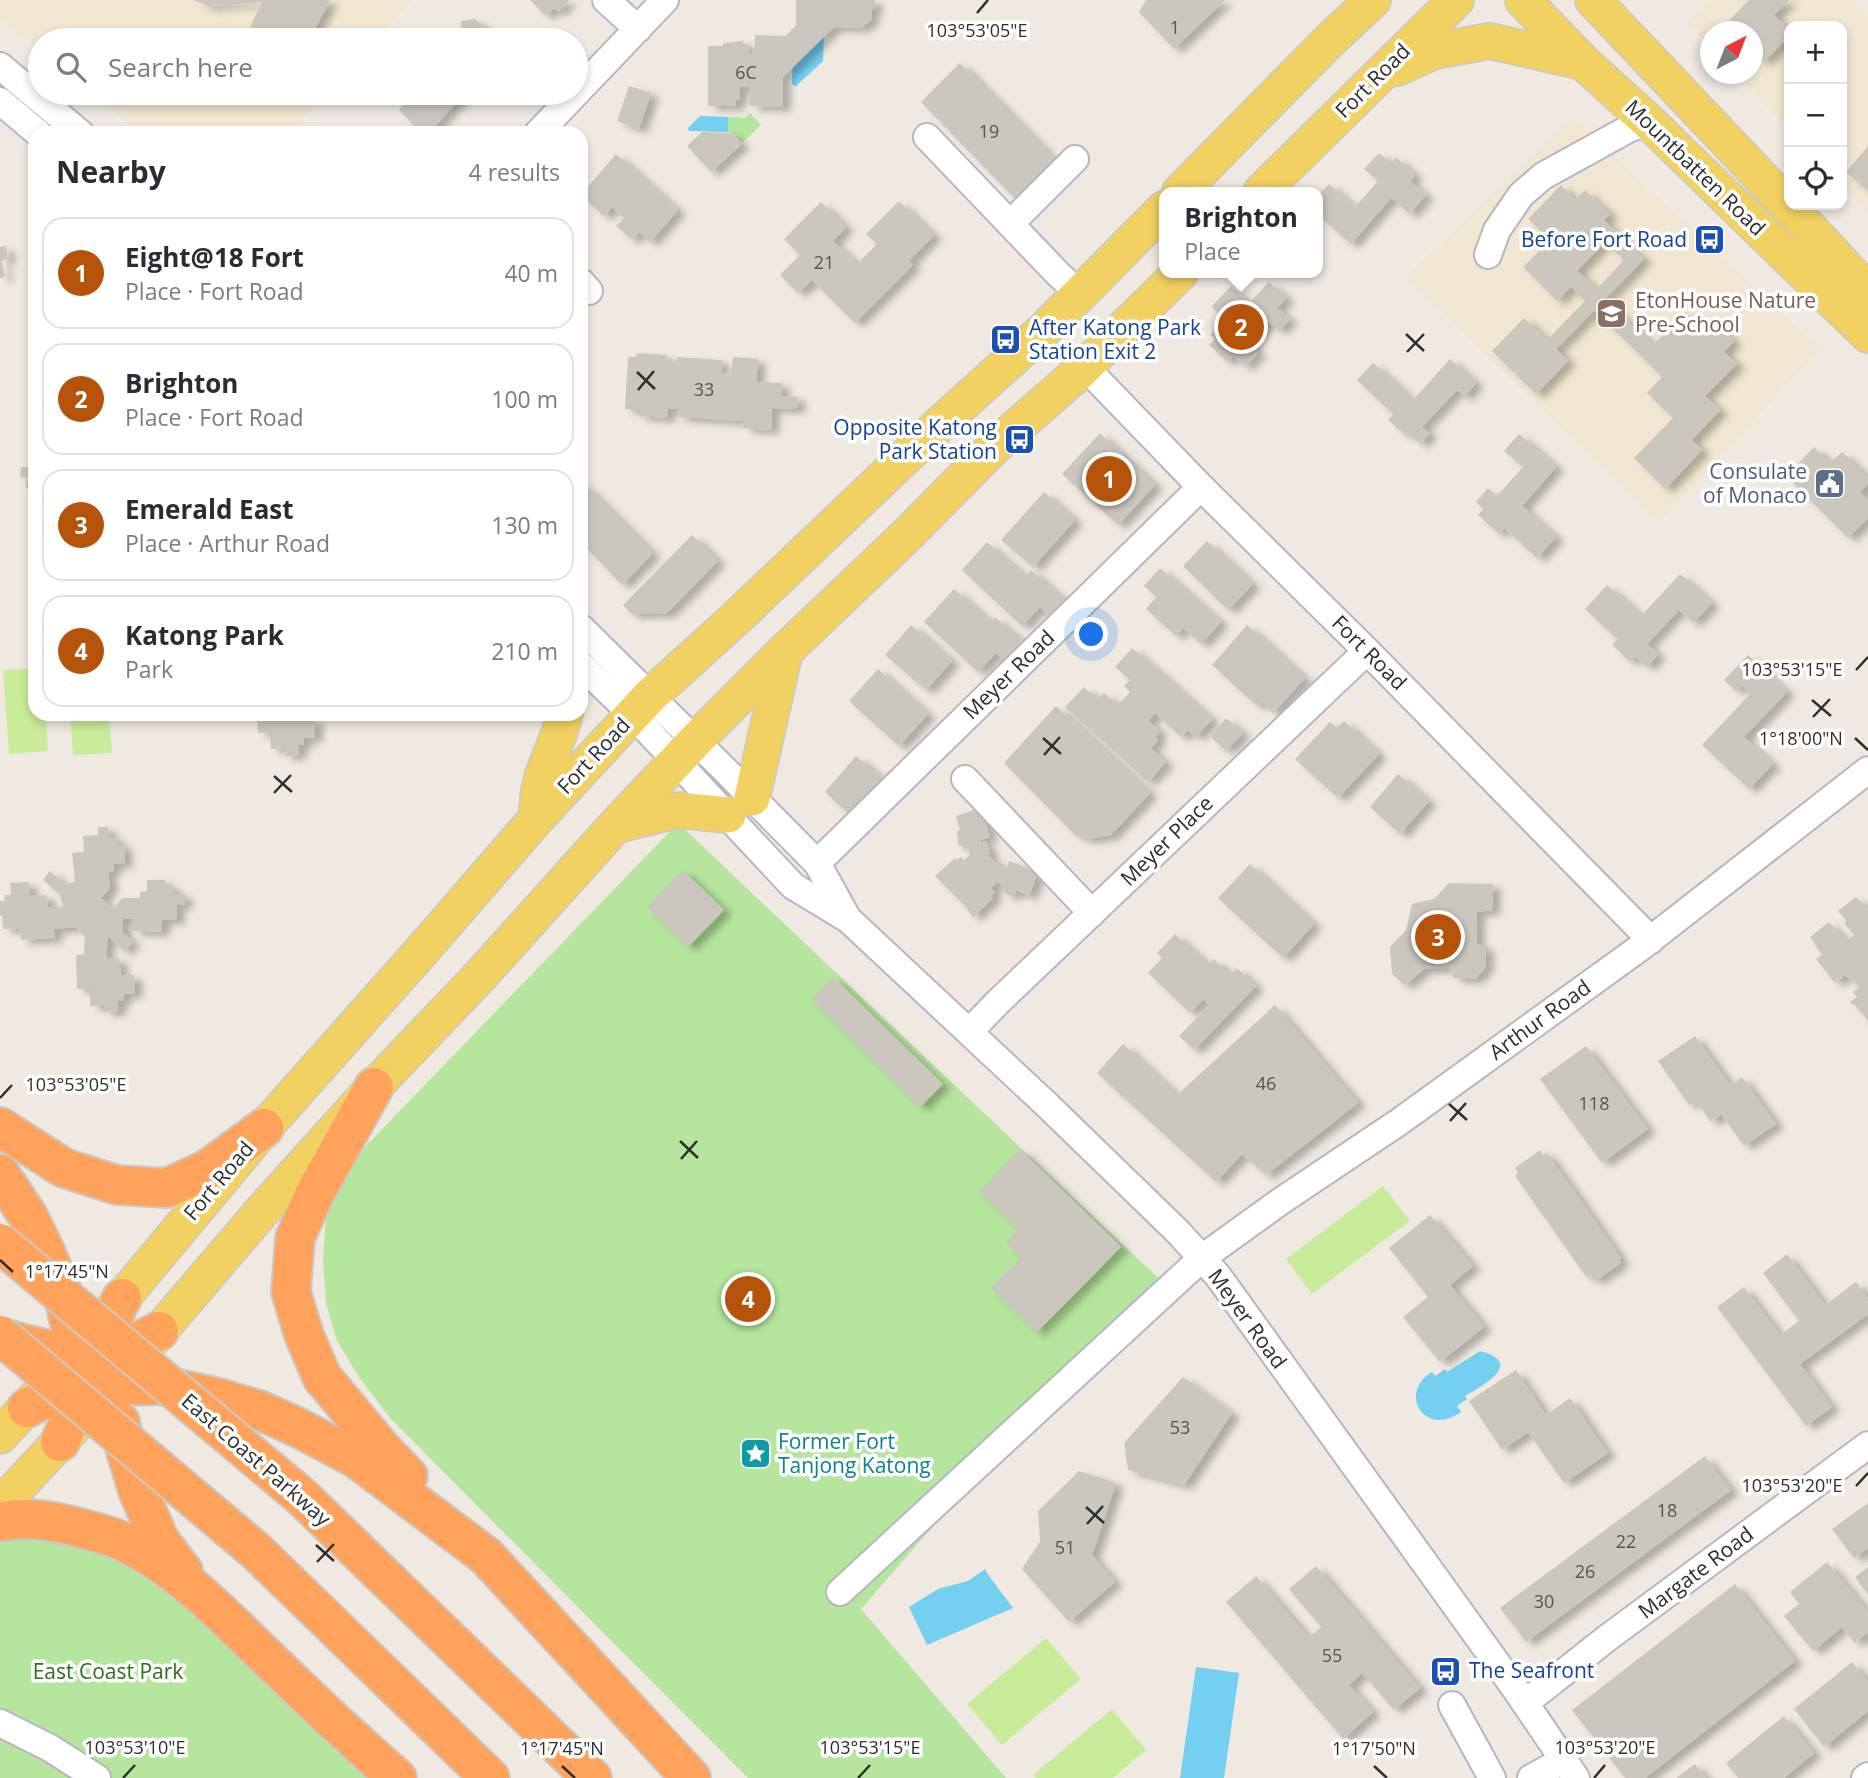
<!DOCTYPE html>
<meta charset="utf-8">
<style>
body{margin:0;font-family:"Open Sans",sans-serif;background:#f2f2f3;color:#2b2b33}
.controls{position:absolute;right:21px;top:21px;display:grid;overflow:hidden;border-radius:14px;box-shadow:0 4px 10px #0003}
.controls button{width:63px;height:63px;display:grid;place-items:center;padding:0;border:0;border-bottom:2px solid #e1e1e2;background:#fff;color:#2b2b33;font:35px sans-serif}
.compass{position:absolute;left:1700px;top:21px;width:63px;height:63px;border-radius:50%;background:#fff;box-shadow:0 4px 10px #0003;rotate:42deg}
.you{position:absolute;left:1092px;top:635px;width:24px;height:24px;margin:-18px;border:5px solid #fff;border-radius:50%;background:#1a73e8;box-shadow:0 0 0 10px #1a73e833}
.badge{display:grid;place-items:center;width:46px;height:46px;border-radius:50%;background:#b45309;color:#fff;font-size:23px;font-weight:700}
.pin{position:absolute;translate:-50% -50%;border:4px solid #fff;box-shadow:0 2px 7px #0006}
.popup{position:absolute;left:1159px;top:187px;width:164px;height:91px;box-sizing:border-box;display:grid;place-content:center;border-radius:14px;background:#fff;filter:drop-shadow(0 2px 5px #0005);font-size:23px;white-space:nowrap;color:#7c7c81}
.popup b{font-size:26px;color:#2b2b33}
.popup::after{content:'';position:absolute;left:50%;top:100%;margin-left:-14px;border:14px solid transparent;border-top-color:#fff}
.list{margin:0;padding:0;list-style:none}
h2{display:flex;justify-content:space-between;align-items:center;height:91px;margin:0;padding:0 28px;font-size:30px}
h2 small{font-size:23px;font-weight:400;color:#7c7c81}
.list li{display:grid;grid-template-columns:46px 1fr auto;gap:21px;align-items:center;box-sizing:border-box;height:112px;margin:0 14px 14px;padding:0 14px;border:2px solid #e1e1e2;border-radius:21px}
.list b{display:block;font-size:26px;white-space:nowrap}
.list p{margin:0;font-size:23px;white-space:nowrap;color:#7c7c81}
.list em{font-size:23px;font-style:normal;color:#7c7c81}
.icon{flex:none;width:38px;height:38px;fill:none;stroke:currentColor;stroke-width:2;stroke-linecap:round;stroke-linejoin:round}
.map{position:relative;flex:none;width:1868px;height:1778px;overflow:hidden}
.search{position:absolute;background:#fff;box-shadow:0 4px 10px #0003;left:28px;top:28px;width:560px;height:77px;display:flex;align-items:center;gap:18px;box-sizing:border-box;padding:0 24px;border-radius:38px;color:#7c7c81;font-size:26px}
.panel{position:absolute;background:#fff;box-shadow:0 4px 10px #0003;left:28px;top:126px;width:560px;height:595px;border-radius:21px}
.map>svg:first-child{display:block}
.education{fill:#f0e6d1}
.green{fill:#b6e59e}
.pitch{fill:#c9ec9a}
.water{fill:#75cff0}
.building{fill:#cbc7bf;fill-rule:evenodd;filter:url(#shadow)}
.lines{fill:none;stroke-linecap:round;stroke-linejoin:round}
.minor-casing{stroke:#b4b7c1;stroke-width:30}
.major-casing{stroke:#c9c9c9;stroke-width:38}
.highway-casing{stroke:#c9c9c9;stroke-width:42}
.minor{stroke:#fff;stroke-width:26}
.major{stroke:#f2d163;stroke-width:35}
.highway{stroke:#ffa35c;stroke-width:38}
.highway-bridge-casing{stroke:#c9c9c9;stroke-width:42;stroke-linecap:butt}
.highway-bridge{stroke:#ffa35c;stroke-width:38}
.ticks{fill:none;stroke:#2e2e2e;stroke-width:2.5}
.labels{text-anchor:middle;stroke-width:7;stroke-linejoin:round;paint-order:stroke}
.number-label{font-size:18px;fill:#555452}
.street-label{font-size:21px;fill:#2e2e2e;stroke:#fff}
.transit-label{font-size:21px;fill:#164399;stroke:#fff;text-anchor:end}
.education-label{font-size:21px;fill:#785e54;stroke:#fff;text-anchor:start}
.service-label{font-size:21px;fill:#4e5e75;stroke:#fff;text-anchor:end}
.culture-label{font-size:21px;fill:#0d838f;stroke:#fff;text-anchor:start}
.park-label{font-size:21px;fill:#2c6e1b;stroke:#fff}
.ticks-label{font-size:18px;text-anchor:middle;fill:#2e2e2e;stroke:#fff;stroke-width:7;stroke-linejoin:round;paint-order:stroke}
</style>
<div class="map">
<svg width="1868" height="1778" viewBox="0 0 1868 1778">
<defs>
<filter id="shadow"><feDropShadow dx="8" dy="4.5" stdDeviation="3.5" flood-color="#0004"/></filter>
</defs>
<rect width="100%" height="100%" fill="#efe9e1"/>
<path class="education" d="M0 0H412L375 40H40V50L0 20Z
M1711 0H1852L1868 17V213L1842 185V26H1789V130L1735 74H1752V32H1710V47L1687 23Z
M92 93H327L290 133H138Z
M1572 117 1820 349 1659 522 1406 277Z"/>
<path class="green" d="M750 113 761 125 742 143 732 133 728 132V117L745 118Z
M678 823 1176 1295 1043 1400 861 1609 1006 1778H748L390 1418 359 1377 337 1341 326 1303 323 1261 326 1215 341 1180 361 1151Z
M47 1532 154 1574 376 1778H0V1536Z"/>
<path class="pitch" d="M35 668V714H46L48 751 9 754 3 670Z
M70 714H109L112 753 73 755Z
M1383 1186 1410 1221 1312 1294 1286 1259Z
M1046 1638 1081 1679 1002 1745 967 1704Z
M1112 1709 1146 1750 1113 1778H1036L1033 1775Z"/>
<path class="water" d="M824 32 823 61 795 87 792 84 793 49Z
M700 116 728 117V132L689 131 688 128Z
M1480 1351C1526 1363 1482 1386 1465 1396L1467 1399 1457 1406 1461 1412C1425 1438 1397 1393 1432 1372L1435 1376 1445 1369 1447 1372Z
M985 1569C993 1583 1004 1595 1013 1608L927 1645 909 1607 938 1589 968 1581Z
M1196 1667 1239 1673 1224 1778H1180Z"/>
<path class="building" d="M193 0H330L309 40H244L262 2 209 6Z
M530 0H570L558 12 554 8 546 16Z
M796 0H875V9H872L871 20 861 28 834 27 783 77V107L750 106V87H740V100H736V106H708V46H723V43L743 41V44H749V53H752V50H755V35L786 36 796 25Z
M1146 0H1225L1174 49 1139 12Z
M1749 0H1789L1774 15 1789 30V36L1764 62 1756 55 1753 59V32H1718Z
M475 19 497 40H460L461 21Z
M960 63 1058 163 1018 202 921 102Z
M629 86 651 93 639 129 617 121Z
M408 93H465L429 133H421L399 110 408 98Z
M702 132 731 133 742 144 711 172 687 146Z
M1868 146V191L1846 172Z
M1379 153 1391 163 1396 157 1415 175 1410 181 1426 195 1410 214 1391 198 1351 244 1318 215V196L1329 184 1355 207 1378 181 1364 169Z
M616 154 678 210 650 242 639 232 632 240 616 226 624 218 612 207 604 216 581 195Z
M1561 185 1575 200 1585 190 1610 214 1604 220 1644 259 1605 299 1653 345 1686 312 1701 327 1711 318 1734 341 1724 352 1737 364 1705 396 1720 410 1692 440 1702 450 1665 489 1634 458 1673 418 1647 393 1662 377 1594 310 1556 349 1568 361 1536 394 1492 351 1524 318 1547 340 1585 301 1571 287 1557 301 1523 267 1550 240 1528 219ZM1605 242 1624 260 1597 289 1577 271Z
M899 201 934 235 909 261 913 265 855 323 812 280 798 293 780 275 800 255 784 239 821 202 846 227 833 241 857 264 877 244 866 234Z
M6 246 8 259 2 260 5 277 0 278V247Z
M1269 282 1287 298 1277 308 1290 319 1279 331 1268 322 1249 343 1259 352 1245 367 1233 356 1227 362 1209 345 1215 339 1210 335 1225 319 1211 307 1231 286 1249 303Z
M637 353 667 355 666 361 676 362 677 357 722 360 721 373 731 374 733 357 758 359 756 382 782 383 781 396 798 397 797 409 772 408 771 430 743 428 744 421 678 417 679 409 668 408V418L639 416V410L625 409 628 357H636Z
M1450 359 1476 383 1464 397 1457 390 1422 427 1430 433 1420 444 1407 432 1405 435 1388 420 1393 414 1357 380 1373 363 1413 400Z
M1100 433 1155 485 1118 525 1062 474Z
M1519 434 1556 467 1522 506 1556 537 1537 558 1504 528 1499 534 1478 515 1483 509 1476 502 1488 488 1497 496 1523 467 1504 451Z
M1814 447 1830 463 1842 452 1868 478V484L1860 492 1868 501V518L1848 538 1786 476Z
M30 457H35V489L26 488 27 478 20 477 21 467H30Z
M581 481 653 553 622 585 581 542Z
M1044 492 1075 520 1033 567 1001 540Z
M692 535 718 561 667 613 632 614 623 605Z
M1207 541 1253 584 1228 610 1183 566Z
M987 542 1025 577 1031 570 1067 603 1052 619 1040 607 1022 626 962 570Z
M1160 568 1221 622 1201 644 1183 628 1176 636 1146 609 1156 597 1144 586Z
M1680 574 1712 603 1693 623 1679 610 1647 644 1658 654 1647 667 1635 656 1630 662 1612 645 1617 639 1585 609 1607 585 1641 616Z
M954 589 990 622 995 617 1030 649 1012 668 996 653 978 672 924 622Z
M911 625 952 661 926 690 885 655Z
M1247 625 1305 678 1273 713 1261 701 1257 706 1212 665Z
M1132 648 1212 719 1196 737 1188 730 1181 737 1155 713 1148 721 1160 731 1155 737 1158 740 1151 748 1166 762 1148 782 1065 707 1084 687 1098 699 1104 693 1118 705 1130 692 1124 686 1130 680 1115 667Z
M1748 655 1787 692 1744 737 1773 764 1749 789 1702 745 1750 694 1741 685 1736 691 1724 680Z
M878 669 928 714 899 746 849 701Z
M1056 706 1150 793 1111 835 1088 839 1075 835 1004 763Z
M257 714H302V720L315 719V738H304V745H298L299 755 285 756 284 749H271L270 732 258 733Z
M1226 718 1243 733 1226 751 1210 736Z
M1344 721 1379 754 1338 798 1295 759 1330 722 1337 728Z
M856 756 882 778 850 815 825 792Z
M1398 774 1429 801 1400 834 1370 807Z
M980 808 990 837 980 840 981 843 986 841 990 854 988 855 997 864 998 862 1005 865 1003 869 1006 871 1009 861 1038 872 1029 896 1016 890 1014 896 1005 894 1004 890 1001 888 1002 885 997 882 991 888 995 892 991 896 993 898 973 917 966 907 935 876 955 858 957 860 961 857 964 860 970 855 968 848 963 850V847L958 845 957 831 960 830 956 816Z
M98 827H108L109 837H117L118 845H124L125 863 113 864 114 871 108 872 110 888 101 898 113 909 122 898H140V892L147 891V880H165L166 886H174V894H185V905L177 904V920H162V932L132 931V919H123V933L133 942 124 951 108 936 106 959 119 958 121 975H134L135 993 123 994 124 1001H118V1011L104 1012V1005L90 1006V989H77L76 955 84 954 85 936 75 927 54 929 55 938 21 940 20 928 3 929 2 915 0 916V901H5L4 895H11L10 883 29 882 30 896 47 895 48 907H63L60 895 43 880 50 871 64 884 75 882 72 853 84 852 83 836 98 835Z
M1250 864 1314 924 1283 958 1218 898Z
M683 870 724 910 688 947 647 907Z
M1449 883 1493 884 1492 910 1477 912V944L1486 947V967L1475 979 1454 978 1449 968 1424 969 1405 985 1392 974 1390 947 1406 930 1412 904 1434 899Z
M1856 897 1868 909V1021L1854 1004 1852 1005 1850 1002 1857 997 1853 992 1859 987 1853 979 1851 981 1845 975 1835 983 1816 959 1822 955 1810 937 1829 922 1846 941 1854 935 1844 923 1847 921 1838 911Z
M1175 934 1208 965 1214 959 1230 975 1237 968 1256 986 1194 1050 1179 1036 1209 1005 1204 999 1190 1013 1148 973 1162 958 1157 953Z
M833 977 943 1084 920 1107 811 999Z
M1275 1005 1358 1103 1266 1175 1242 1154 1216 1182 1097 1073 1123 1044 1177 1095Z
M1695 1036 1730 1085 1742 1077 1776 1124 1744 1146 1721 1114 1711 1122 1696 1101 1689 1105 1658 1061Z
M1586 1046 1648 1129 1602 1163 1540 1079Z
M1020 1149 1121 1247 1037 1332 991 1288 1021 1257 1006 1242 1018 1229 979 1191Z
M1540 1150 1543 1155 1547 1153 1621 1258 1618 1259 1621 1263 1595 1281 1591 1275 1587 1278 1515 1176 1518 1173 1515 1168Z
M1430 1215 1473 1266 1450 1285 1484 1327 1440 1362 1403 1317 1428 1297 1389 1248Z
M1787 1254 1825 1305 1856 1282 1868 1299V1314L1800 1364 1832 1407 1806 1426 1717 1307 1744 1287 1780 1335 1799 1321 1763 1273Z
M1516 1370 1546 1415 1570 1398 1608 1453 1564 1483 1528 1432 1502 1450 1469 1401Z
M1183 1377 1232 1413 1184 1485 1128 1470 1124 1443Z
M1705 1456 1731 1490 1526 1642 1500 1608Z
M1079 1471 1116 1483 1092 1555 1115 1582 1069 1622 1022 1569 1040 1541 1038 1511Z
M1868 1503V1548L1854 1558 1832 1529Z
M1827 1562 1868 1612V1632L1855 1643 1842 1627 1813 1651 1784 1616 1799 1604 1790 1592Z
M1316 1566 1420 1688 1394 1710 1362 1673 1349 1685 1373 1712 1343 1739 1226 1602 1256 1576 1309 1638 1321 1627 1289 1589Z
M1868 1567V1595L1855 1577Z
M1735 1584 1795 1661 1645 1778H1625L1572 1710Z
M1852 1662 1868 1682V1711L1824 1747 1794 1709Z
M1784 1716 1814 1753 1784 1778H1738L1726 1763Z
M1695 1764 1706 1778H1676Z"/>
<g class="lines">
<defs>
<path id="minor" d="M606 0 638 29
M0 66 80 133
M0 101 38 133
M538 133 665 0
M927 137 1058 274 1080 294
M1010 224 1075 159
M1488 255 1497 230 1521 195 1543 176 1630 128 1650 123
M581 282 589 291
M1085 367 1201 487 1367 651 1651 940
M581 628 723 768 817 863 848 919
M581 665 633 715 793 886 849 920 1046 1104 1178 1232 1218 1276 1514 1687 1576 1778
M965 779 1092 913
M817 863 1201 487
M969 1032 998 1002 1367 651
M840 1592 1202 1258 1281 1201 1399 1122 1641 947 1868 770
M1525 1703 1606 1639 1868 1445
M1452 1705 1492 1778
M0 1723 50 1748 97 1778
M1531 1778 1564 1760
M1865 1778 1868 1776"/>
<path id="major" d="M1523 0 1583 62 1650 123 1868 335
M1593 0 1828 248 1868 292
M1397 68 1434 51 1490 41 1583 62
M1180 192 1329 41 1373 0
M1261 192 1456 0
M752 798 785 651
M537 818C537 804 538 791 542 778 549 756 560 736 565 714
M616 825 679 810 728 815
M103 1321 264 1128 418 955 537 818 650 696 734 620 940 424 1044 330 1164 209
M140 1354 262 1211 374 1087 480 976 616 825 696 740 785 651 907 535 995 446 1077 374 1180 273
M0 1436 45 1387
M0 1506 79 1421"/>
<path id="highway" d="M374 1087 315 1193 295 1238 291 1292 304 1335 322 1377 382 1449 408 1476
M0 1127 64 1168 117 1185 167 1188 208 1169 264 1128
M0 1174 28 1216 45 1251 64 1296 76 1353 79 1387 75 1407 60 1442
M0 1337C24 1345 67 1355 92 1354 116 1353 139 1342 159 1331
M109 1363C106 1339 110 1320 122 1298
M27 1408 61 1391 79 1387 161 1385 215 1397 259 1410 299 1428 357 1459 486 1556 691 1778
M120 1422 125 1448 138 1491 160 1541 183 1571
M302 1497 592 1778
M0 1522C22 1516 46 1520 68 1525 87 1530 107 1534 124 1542 185 1571 232 1625 280 1670 318 1707 357 1743 397 1778
M256 1551 490 1778"/>
</defs>
<use href="#minor" class="minor-casing"/>
<use href="#major" class="major-casing"/>
<use href="#highway" class="highway-casing"/>
<use href="#minor" class="minor"/>
<use href="#major" class="major"/>
<use href="#highway" class="highway"/>
<defs>
<path id="highway-bridge" d="M0 1243 302 1497
M0 1335 256 1551"/>
</defs>
<use href="#highway-bridge" class="highway-bridge-casing"/>
<use href="#highway-bridge" class="highway-bridge"/>
</g>
<path class="ticks" d="M977 13 988 0M1406 334 1424 351M1407 352 1424 334M637 372 655 389M638 390 654 371M1856 670 1868 657M1812 700 1831 716M1813 717 1830 699M1043 738 1061 754M1855 738 1868 750M1044 755 1060 737M274 776 292 792M274 793 291 775M0 1098 12 1085M1449 1104 1467 1120M1450 1121 1466 1103M680 1141 698 1158M681 1159 697 1141M0 1260 13 1272M1856 1486 1868 1473M1086 1507 1104 1523M1087 1524 1103 1506M316 1545 334 1561M317 1562 334 1544M562 1766 575 1778M1374 1766 1387 1778M123 1778 135 1765M858 1778 870 1765M1594 1778 1605 1765"/>
<defs>
<symbol id="bus-square" viewBox="-11 -11 22 22"><rect x="-9" y="-9" width="18" height="18" rx="4" fill="#1a4fb4" stroke="#fff"/><path d="M-5-6H5V4H4V6H2V4H-2V6H-4V4H-5ZM-3.5-4V0h7V-4ZM-3.5 1.2v1.5H-2V1.2ZM2 1.2v1.5H3.5V1.2Z" fill="#fff"/></symbol>
<symbol id="school-square" viewBox="-11 -11 22 22"><rect x="-9" y="-9" width="18" height="18" rx="4" fill="#8d6e63" stroke="#fff"/><path d="M0-5L7-2L0 1L-7-2ZM-4 1L0 2.5L4 1V4Q0 6-4 4Z" fill="#fff"/></symbol>
<symbol id="civic-square" viewBox="-11 -11 22 22"><rect x="-9" y="-9" width="18" height="18" rx="4" fill="#5c6f8a" stroke="#fff"/><path d="M-.6-6.5H3V-4.5H.6V-3L4-1V1h2V6H-6V1h2V-1L-.6-3ZM-1.2 2.5V6h2.4V2.5Z" fill="#fff"/></symbol>
<symbol id="sight-square" viewBox="-11 -11 22 22"><rect x="-9" y="-9" width="18" height="18" rx="4" fill="#0f9aa8" stroke="#fff"/><path d="M0-6L1.8-2.2L6-1.7L2.9 1.2L3.7 5.4L0 3.3L-3.7 5.4L-2.9 1.2L-6-1.7L-1.8-2.2Z" fill="#fff"/></symbol>
</defs>
<g fill-rule="evenodd">
<use href="#bus-square" x="1692" y="222" width="35" height="35"/>
<use href="#school-square" x="1594" y="296" width="35" height="35"/>
<use href="#bus-square" x="988" y="322" width="35" height="35"/>
<use href="#bus-square" x="1002" y="422" width="35" height="35"/>
<use href="#civic-square" x="1812" y="466" width="35" height="35"/>
<use href="#sight-square" x="738" y="1436" width="35" height="35"/>
<use href="#bus-square" x="1428" y="1654" width="35" height="35"/>
</g>
<g class="labels">
<g class="number-label">
<text x="1175" y="34">1</text>
<text x="746" y="79">6C</text>
<text x="989" y="138">19</text>
<text x="824" y="269">21</text>
<text x="704" y="396">33</text>
<text x="1266" y="1090">46</text>
<text x="1594" y="1110">118</text>
<text x="1180" y="1434">53</text>
<text x="1667" y="1517">18</text>
<text x="1626" y="1548">22</text>
<text x="1065" y="1554">51</text>
<text x="1585" y="1578">26</text>
<text x="1544" y="1608">30</text>
<text x="1332" y="1662">55</text>
</g>
<g class="street-label">
<text transform="translate(1373 81) rotate(-45)" y="7">Fort Road</text>
<text transform="translate(1695 168) rotate(44)" y="7">Mountbatten Road</text>
<text transform="translate(1369 653) rotate(45)" y="7">Fort Road</text>
<text transform="translate(1009 675) rotate(-44)" y="7">Meyer Road</text>
<text transform="translate(594 756) rotate(-47)" y="7">Fort Road</text>
<text transform="translate(1167 841) rotate(-44)" y="7">Meyer Place</text>
<text transform="translate(1540 1020) rotate(-36)" y="7">Arthur Road</text>
<text transform="translate(219 1181) rotate(-50)" y="7">Fort Road</text>
<text transform="translate(1247 1319) rotate(54)" y="7">Meyer Road</text>
<text transform="translate(256 1460) rotate(41)" y="7">East Coast Parkway</text>
<text transform="translate(1696 1573) rotate(-37)" y="7">Margate Road</text>
</g>
<g class="transit-label">
<text x="1687" y="247">Before Fort Road</text>
<text x="1029" y="335" text-anchor="start">After Katong Park<tspan x="1029" dy="24">Station Exit 2</tspan></text>
<text x="997" y="435">Opposite Katong<tspan x="997" dy="24">Park Station</tspan></text>
<text x="1469" y="1678" text-anchor="start">The Seafront</text>
</g>
<g class="education-label">
<text x="1635" y="308">EtonHouse Nature<tspan x="1635" dy="24">Pre-School</tspan></text>
</g>
<g class="service-label">
<text x="1807" y="479">Consulate<tspan x="1807" dy="24">of Monaco</tspan></text>
</g>
<g class="culture-label">
<text x="778" y="1449">Former Fort<tspan x="778" dy="24">Tanjong Katong</tspan></text>
</g>
<g class="park-label">
<text x="108" y="1679">East Coast Park</text>
</g>
</g>
<g class="ticks-label">
<text x="977" y="37">103°53'05"E</text>
<text x="1792" y="676">103°53'15"E</text>
<text x="1801" y="745">1°18'00"N</text>
<text x="76" y="1091">103°53'05"E</text>
<text x="67" y="1278">1°17'45"N</text>
<text x="1792" y="1492">103°53'20"E</text>
<text x="135" y="1754">103°53'10"E</text>
<text x="870" y="1754">103°53'15"E</text>
<text x="1605" y="1754">103°53'20"E</text>
<text x="562" y="1755">1°17'45"N</text>
<text x="1374" y="1755">1°17'50"N</text>
</g>
</svg>
<div class="controls">
<button>+</button>
<button>−</button>
<button><svg class="icon" aria-label="locate" viewBox="0 0 24 24"><circle cx="12" cy="12" r="6"/><path d="M12 2v4M12 18v4M2 12h4M18 12h4"/></svg></button>
</div>
<svg class="compass" viewBox="-18 -18 36 36"><path d="M0-13l5 13h-10z" fill="#e53935"/><path d="M0 13l5-13h-10z" fill="#7c7c81"/></svg>
<div class="you"></div>
<div class="pin badge" style="left:1109px;top:479px">1</div>
<div class="pin badge" style="left:1241px;top:327px">2</div>
<div class="popup"><b>Brighton</b>Place</div>
<div class="pin badge" style="left:1438px;top:937px">3</div>
<div class="pin badge" style="left:748px;top:1299px">4</div>
<div class="search"><svg class="icon" aria-label="search" viewBox="0 0 24 24"><circle cx="10" cy="10" r="6"/><path d="M15 15l6 6"/></svg>Search here</div>
<section class="panel">
<h2>Nearby<small>4 results</small></h2>
<ul class="list">
<li><span class="badge">1</span><div><b>Eight@18 Fort</b><p>Place · Fort Road</p></div><em>40 m</em></li>
<li><span class="badge">2</span><div><b>Brighton</b><p>Place · Fort Road</p></div><em>100 m</em></li>
<li><span class="badge">3</span><div><b>Emerald East</b><p>Place · Arthur Road</p></div><em>130 m</em></li>
<li><span class="badge">4</span><div><b>Katong Park</b><p>Park</p></div><em>210 m</em></li>
</ul>
</section>
</div>
